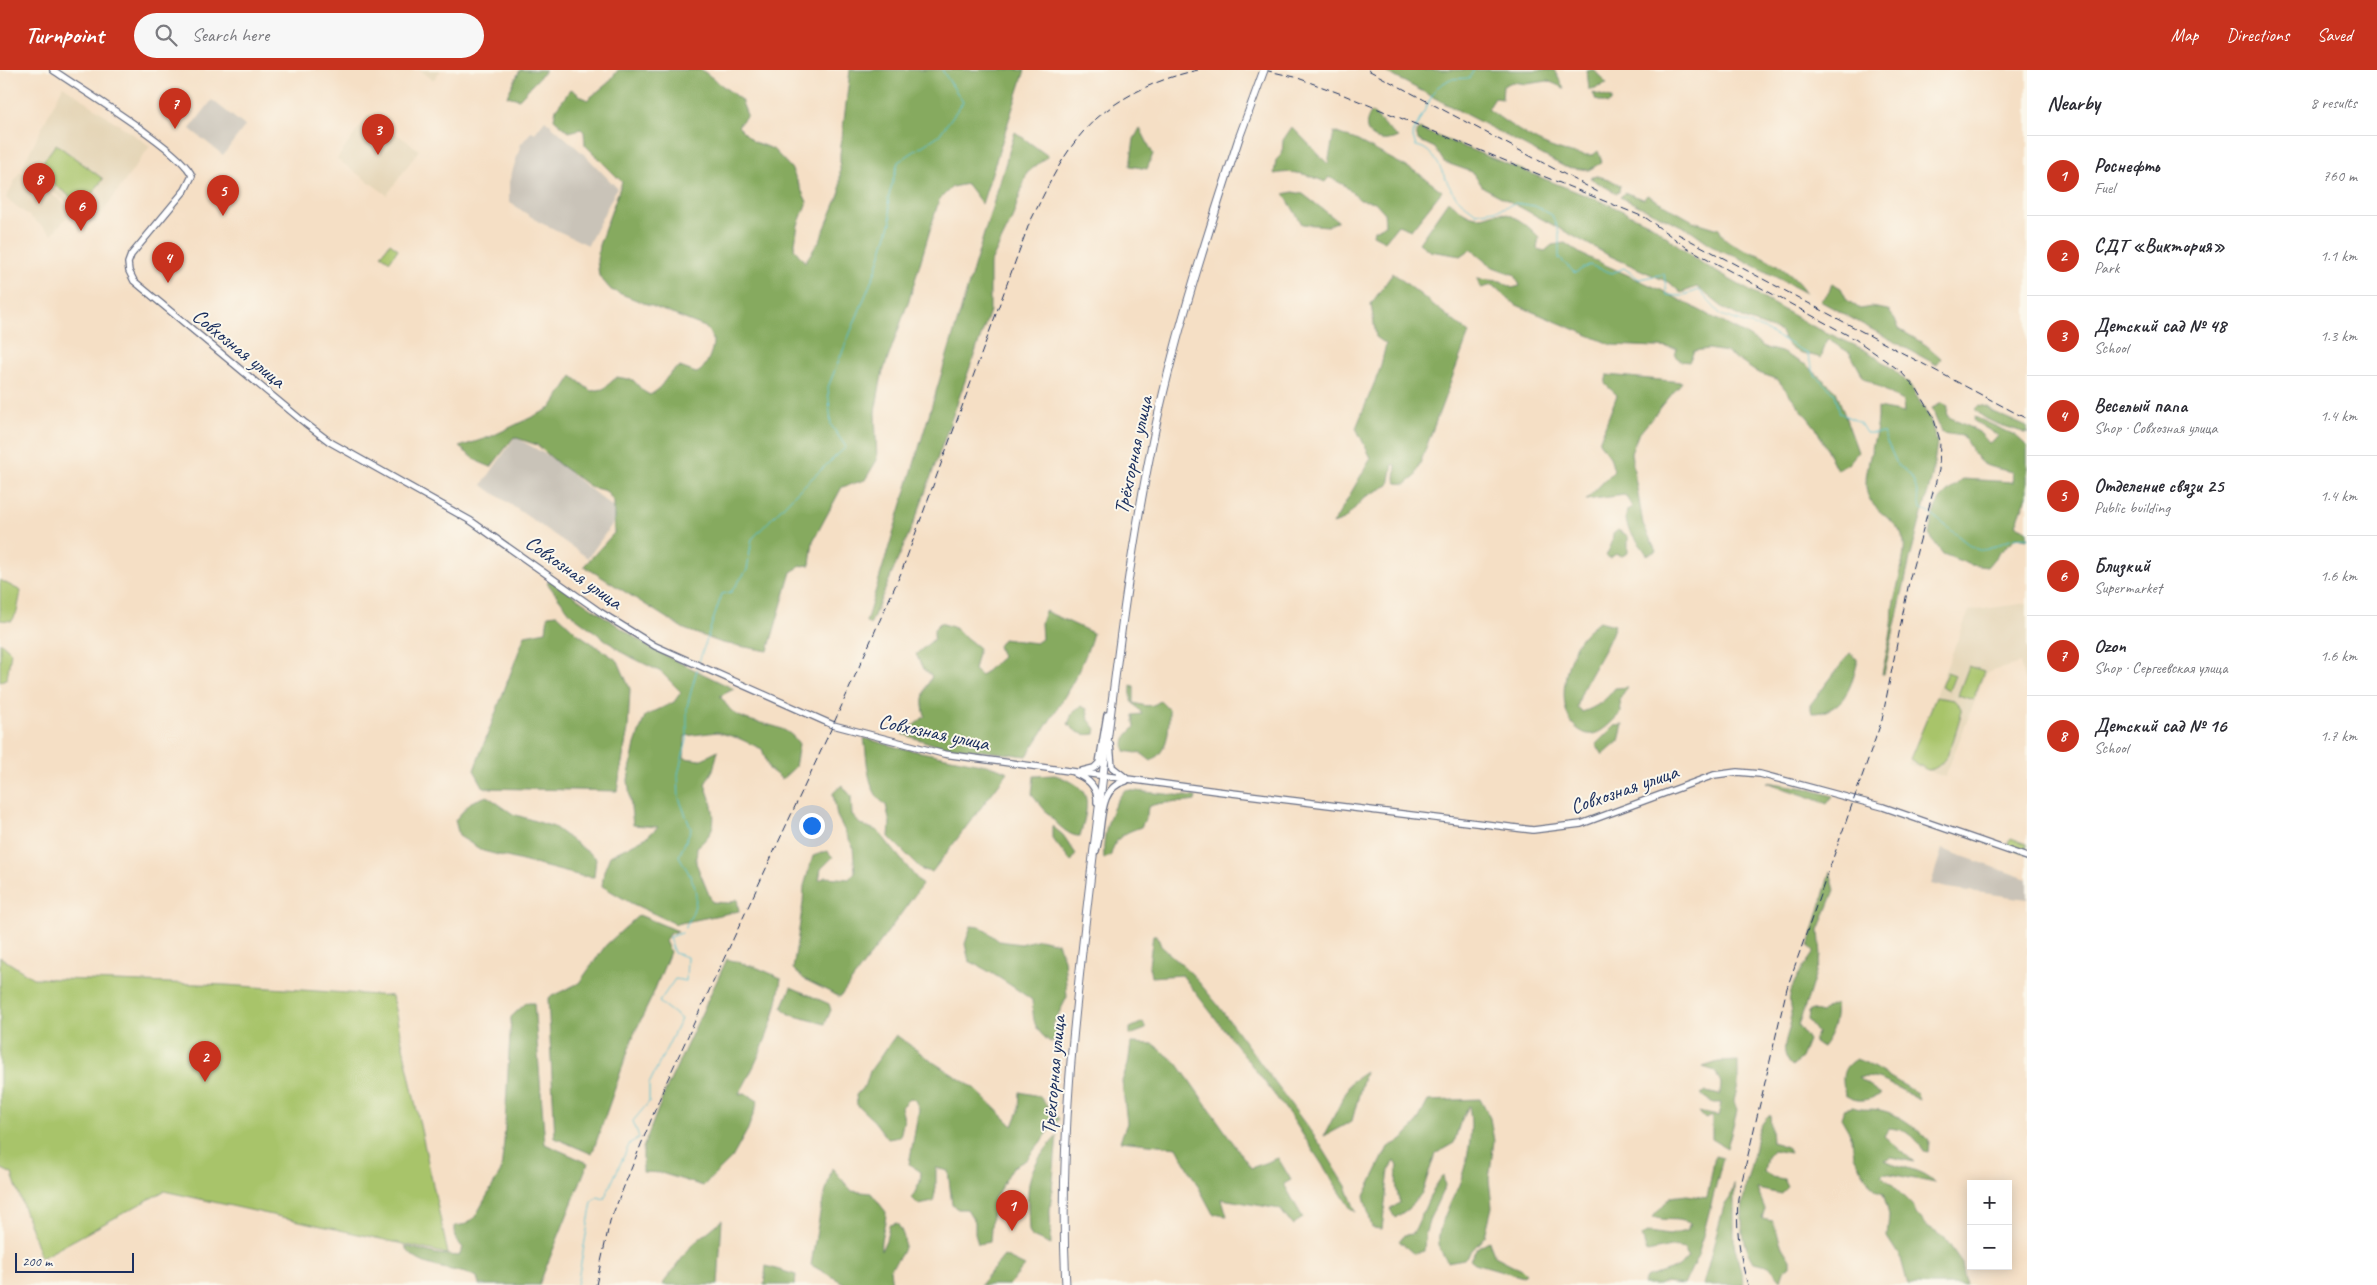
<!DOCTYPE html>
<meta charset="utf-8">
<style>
body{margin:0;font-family:Caveat,sans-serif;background:#f7f7f7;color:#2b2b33}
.controls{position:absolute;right:15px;bottom:15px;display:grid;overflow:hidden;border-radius:0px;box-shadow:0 2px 12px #0003}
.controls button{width:45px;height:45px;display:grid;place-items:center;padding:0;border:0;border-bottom:1px solid #e1e1e2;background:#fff;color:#2b2b33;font:25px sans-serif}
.scale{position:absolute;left:15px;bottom:12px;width:119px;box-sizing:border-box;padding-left:5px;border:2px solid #1b2f5e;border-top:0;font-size:14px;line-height:18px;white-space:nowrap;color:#1b2f5e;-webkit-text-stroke:4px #fbf7ec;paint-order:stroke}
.you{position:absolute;left:811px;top:755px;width:18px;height:18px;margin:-12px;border:4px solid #fff;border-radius:50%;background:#1a73e8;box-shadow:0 0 0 8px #1a73e833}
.badge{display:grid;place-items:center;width:32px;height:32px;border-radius:50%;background:#c8321e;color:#fff;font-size:16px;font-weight:700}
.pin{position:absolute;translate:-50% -41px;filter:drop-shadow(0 1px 2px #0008)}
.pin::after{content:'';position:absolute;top:26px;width:18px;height:15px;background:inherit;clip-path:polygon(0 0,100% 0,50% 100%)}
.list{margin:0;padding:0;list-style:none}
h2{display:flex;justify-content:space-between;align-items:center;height:65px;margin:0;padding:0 20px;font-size:21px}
h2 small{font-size:16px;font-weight:400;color:#7c7c81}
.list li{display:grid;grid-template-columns:32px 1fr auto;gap:15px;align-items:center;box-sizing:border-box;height:80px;padding:0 20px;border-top:1px solid #e1e1e2}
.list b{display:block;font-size:19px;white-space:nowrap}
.list p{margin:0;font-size:16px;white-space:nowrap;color:#7c7c81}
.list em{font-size:16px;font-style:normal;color:#7c7c81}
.icon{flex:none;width:28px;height:28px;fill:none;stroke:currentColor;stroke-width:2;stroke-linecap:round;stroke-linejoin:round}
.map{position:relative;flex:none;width:2027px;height:1215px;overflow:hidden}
header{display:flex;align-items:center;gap:30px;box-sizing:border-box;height:70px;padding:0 25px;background:#c8321e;color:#fff}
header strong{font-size:24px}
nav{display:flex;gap:28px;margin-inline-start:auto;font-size:18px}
.search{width:350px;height:45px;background:#f7f7f7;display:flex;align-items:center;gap:12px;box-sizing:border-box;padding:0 18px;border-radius:28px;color:#7c7c81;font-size:19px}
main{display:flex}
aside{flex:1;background:#fff}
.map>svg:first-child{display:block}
.built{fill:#e5d6b8}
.industrial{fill:#c9c3b8}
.green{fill:#a8c46b;stroke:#627a64}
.forest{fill:#86aa5f;stroke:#506c5e}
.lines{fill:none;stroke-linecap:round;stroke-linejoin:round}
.stream{stroke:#57c1d3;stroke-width:1}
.secondary-casing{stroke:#676d82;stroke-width:8}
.highway-casing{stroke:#676d82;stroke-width:9}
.secondary{stroke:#fff;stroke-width:5.5}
.highway{stroke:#fff;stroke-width:7}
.rail{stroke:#1b2f5e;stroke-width:1;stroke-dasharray:8 4;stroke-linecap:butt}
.highway-bridge-casing{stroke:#676d82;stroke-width:9;stroke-linecap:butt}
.highway-bridge{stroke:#fff;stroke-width:7}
.labels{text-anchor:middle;stroke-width:4;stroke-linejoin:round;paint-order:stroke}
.street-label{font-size:21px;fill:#1b2f5e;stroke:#fbf7ec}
</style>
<header>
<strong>Turnpoint</strong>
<div class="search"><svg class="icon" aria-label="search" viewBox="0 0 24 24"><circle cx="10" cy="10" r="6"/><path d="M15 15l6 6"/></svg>Search here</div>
<nav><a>Map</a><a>Directions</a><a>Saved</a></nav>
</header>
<main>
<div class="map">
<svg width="2027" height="1215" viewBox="0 0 2027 1215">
<rect width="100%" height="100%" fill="#fbf7ec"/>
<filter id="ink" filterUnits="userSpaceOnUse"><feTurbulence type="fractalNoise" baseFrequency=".02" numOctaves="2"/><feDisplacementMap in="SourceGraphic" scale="10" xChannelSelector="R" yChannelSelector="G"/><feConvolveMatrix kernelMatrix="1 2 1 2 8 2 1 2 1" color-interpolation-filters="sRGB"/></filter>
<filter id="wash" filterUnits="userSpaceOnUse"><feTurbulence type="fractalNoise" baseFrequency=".0096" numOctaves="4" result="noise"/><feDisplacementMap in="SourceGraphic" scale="20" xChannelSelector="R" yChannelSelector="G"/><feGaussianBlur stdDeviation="1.12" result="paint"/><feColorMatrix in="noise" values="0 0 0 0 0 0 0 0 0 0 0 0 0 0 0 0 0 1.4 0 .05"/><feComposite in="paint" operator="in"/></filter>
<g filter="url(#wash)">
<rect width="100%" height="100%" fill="#f5dfc5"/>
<path class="built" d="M420 0H441L433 10Z
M63 16 150 76 95 153 21 99Z
M369 44 419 80 387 125 337 89Z
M20 101 73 140 52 164 6 128Z
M2027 533V609H2024L2020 593 1986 603 1945 707 1908 694 1969 541Z"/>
<path class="industrial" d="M212 30 245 56 223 85 190 59Z
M545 50 587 87 617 118 588 175 539 152 509 132V112L521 74 532 61 535 63Z
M515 367 550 387 620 443 588 488 482 415Z
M1942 779 2027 809V829L1947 818 1931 814Z"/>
<path class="green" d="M56 74 103 109 83 136 36 101Z
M390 173 398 179 390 191 381 185Z
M0 510 21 521 17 542 12 551 0 550Z
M0 572 11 582 7 608 0 612Z
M1969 596 1984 601 1973 630 1958 625Z
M1947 602 1955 605 1949 621 1941 617Z
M1936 627 1954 630 1961 638V646C1955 662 1949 700 1927 700L1910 689Z
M2011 768 2027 774V784L2010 778 2008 772Z
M0 887 33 908 225 915 392 926 448 1184 164 1121 41 1188 12 1104 0 1098Z"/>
<path class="forest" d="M520 0H546L519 29 507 26Z
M618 0H702L741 30 747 45 738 56 754 72 773 79 791 98 807 132 798 155 794 179 805 192 820 170 840 122V84L850 0H1025L982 134 967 114 952 117 939 130 910 227 882 305 875 342 877 390 865 410 842 417 813 471 810 495 801 496 791 502 768 581 722 573 684 559 584 496 614 463V432L606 421 591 417 560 395 537 375 514 367 491 397 479 392 459 377 490 367 551 338 572 306 591 321 603 319 617 307 633 310 643 321 650 325C664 318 665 303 680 297L696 303C705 301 713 281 713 272 713 266 709 262 705 257L611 220 599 206 597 190 599 175 622 112 585 75 584 62 581 59 569 62 554 49 556 39 571 19 587 30 608 13Z
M1382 0H1554L1564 18 1548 11 1526 14 1512 12 1503 16 1502 29 1495 28 1488 39C1519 62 1554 86 1593 85L1598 81 1602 92 1589 100 1565 97Z
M1587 0H1594L1607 14 1589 20Z
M1593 23 1611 28V32L1608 34 1596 30Z
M1371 42C1381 50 1387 60 1398 67 1378 77 1357 63 1371 42Z
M1292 57 1328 94 1334 62 1356 70 1418 103 1442 121 1411 160 1398 155 1385 171 1373 165 1374 160 1385 155 1384 142 1375 132 1360 130 1344 115 1329 107 1325 112C1307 104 1294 100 1274 104L1276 90 1282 84 1283 70Z
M1140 58 1153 84 1147 99 1130 96 1134 69Z
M1419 59 1610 135 1652 155 1697 190 1720 204 1810 255 1865 280 1893 299 1910 315 1930 349 1937 373 1932 407 1910 489 1884 604H1882C1885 588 1890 571 1892 555 1893 549 1892 542 1893 536 1896 523 1906 483 1904 472 1899 447 1868 443 1866 417 1865 389 1880 365 1878 338L1904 343 1903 331 1864 308 1850 283 1827 269 1821 288C1800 281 1790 285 1781 262L1747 250 1725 239 1697 217 1681 223 1670 213 1610 186 1483 117 1472 102 1444 92 1435 78 1418 70 1416 62Z
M1015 62 1048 86 1027 103 1012 149 990 194V241L919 440 870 555 866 552Z
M1597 106 1609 109 1620 115 1619 122 1616 123 1590 108Z
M1293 122 1303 124 1338 151 1328 156 1302 154 1284 124Z
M1626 123 1644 129 1647 125 1693 151 1719 159C1726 176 1746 179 1761 186 1778 194 1796 207 1806 223L1732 184 1721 182 1692 161 1620 127Z
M1448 131C1457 137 1468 148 1480 147 1485 147 1490 144 1495 143 1512 141 1528 156 1539 167L1537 179 1545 181 1552 175 1565 173 1581 184 1661 220 1743 263 1766 278 1781 282 1806 295 1836 321 1858 382 1848 394 1837 400 1816 358 1778 310 1756 302 1726 282 1709 279 1694 281 1689 292 1681 291 1675 286 1677 278 1612 275 1514 234 1493 215 1481 218 1477 209 1501 211 1512 218 1520 216 1515 205 1493 197 1471 179 1461 186 1430 181 1419 173Z
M1393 203 1469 263 1415 407 1406 414 1397 413 1395 409 1396 395 1393 394 1389 415 1365 427 1344 450 1333 454 1371 388 1356 358 1380 299 1386 274 1376 267 1371 234Z
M1832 213 1841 218 1847 230 1860 239 1871 237 1888 240 1895 249 1899 259 1926 275 1941 288 1937 295 1820 231 1829 222Z
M1607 305 1682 312 1638 365 1631 383 1643 454 1656 481 1647 485C1637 467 1622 460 1627 440L1632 437 1625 425 1586 430 1614 401 1610 387 1599 372 1617 325 1605 314Z
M1942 333 1948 336 1947 346 1979 362 1989 373 1999 366 1974 351 1975 347 2015 365 2027 376V426L2016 455 2027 460V469L2017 467 1998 484 1987 497 1971 495 1943 484 1929 465C1931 453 1933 441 1939 431 1943 424 1956 416 1962 409L2013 412 2012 402C1977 394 1982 397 1963 366L1942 363 1932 338Z
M1979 335 1987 337 1993 342 2027 357V364C2010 356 1987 355 1975 339Z
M1618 460 1628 466V483L1622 486 1616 484 1610 488 1606 486 1612 473 1613 464Z
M551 510 652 579 734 619 720 626C724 631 728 638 733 642 753 658 784 649 799 674L795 697 782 709 769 699 762 679 738 668 717 662 685 666 684 688 700 690 718 681 713 700 705 714C714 740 722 758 697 777L696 793 712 832 729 833 737 829 739 841 676 854 631 833 602 816 604 801 610 786 647 767 658 757 633 755 628 710 635 674 645 646 674 632 681 622 661 602 623 583 571 544 547 513Z
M1045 541 1093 563C1081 608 1051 647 1027 686L939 676 902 664 900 657 913 656 925 646C920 629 924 621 932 606L923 599 916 584 934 569V559L940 553 953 557 979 578 974 600 981 606 1002 587 998 576 1003 569 1036 573 1042 569 1041 553Z
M557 544 577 563 618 591 630 619 628 659 617 721 484 718 474 700 525 565 546 561 548 545Z
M1599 551 1615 555C1606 584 1583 608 1577 638L1582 642C1597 637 1605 631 1615 618L1627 617 1620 629 1621 643C1613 650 1604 662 1593 664 1587 665 1584 663 1579 660 1556 644 1564 601 1574 580 1580 566 1588 560 1599 551Z
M1850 583 1857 589V594C1851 620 1841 643 1812 643L1810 635Z
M1131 615 1134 616V633C1145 636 1151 638 1160 631L1169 640C1169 660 1169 680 1151 691L1142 684 1125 681C1122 669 1127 665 1135 657L1133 645 1142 644C1132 629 1130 637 1131 615Z
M1081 636 1087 639 1089 650 1096 659 1095 664C1084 666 1076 663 1068 654L1072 644Z
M1623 655 1619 671 1603 685 1596 674 1614 656Z
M864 668 896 677 996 697 1008 702 932 802 922 800 889 767 890 753 886 735C866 722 868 691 864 668Z
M1055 705C1093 718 1090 730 1080 766 1064 768 1042 736 1032 724L1034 706Z
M1767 712 1805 718 1833 726 1827 734C1808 725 1787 721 1767 712Z
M842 715 851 726 852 745 860 754 878 761 922 815 840 927 804 909 793 899 803 833 804 816 813 786 827 781 833 787 821 799 819 810 826 807 849 809 855 802 853 777 837 746 833 723Z
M1125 720 1196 727 1195 731C1180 734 1163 730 1148 737L1147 745 1141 757C1124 763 1115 767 1111 785L1104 789C1102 765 1110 737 1125 720Z
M487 726 513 744 554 757 596 788 594 807 581 806 483 781 459 766 455 750 471 732Z
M1052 756 1063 765 1076 784 1071 792 1052 768Z
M1830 801 1835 820 1819 860 1821 886 1808 928 1798 955 1808 970 1801 988 1792 996C1777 980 1789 967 1791 949 1792 942 1788 934 1790 926 1793 909 1805 896 1814 882L1809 876Z
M639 845 678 861 669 864 665 871 670 882 651 929 634 964 592 1084 555 1068 548 928 579 913 606 875Z
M971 856 981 857 999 871 1021 874 1039 869 1058 873 1064 889 1067 927 1053 955 1060 964V971L1050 972C1032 957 1034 952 1032 930 1012 916 992 902 969 891L965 874Z
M1153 865H1157L1161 876 1192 904 1217 934 1320 1074 1346 1116 1356 1142 1351 1139 1290 1045 1182 905 1151 907 1149 895Z
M727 889 758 898 781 908C777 949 759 989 739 1024L745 1023 758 1031 748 1059 732 1088 703 1116 661 1103 643 1102V1078L664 1024Z
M791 917 829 934 831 940 825 954 791 945 782 938Z
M526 933H534L545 1074 588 1093 539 1215H479L477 1207C455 1197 416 1200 405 1176L437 1184 459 1186 463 1178 455 1168V1156L467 1154 475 1147 501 1101 504 1072 511 947Z
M1835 934C1837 949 1832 965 1822 977L1818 976 1814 971 1817 963 1807 950 1808 942 1812 940 1821 943 1826 938Z
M1143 952 1146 959 1130 965V958Z
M896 965 936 994 974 1018 1013 1056 1019 1041 1020 1022 1039 1026 1059 1049 1026 1090 1013 1097 993 1131 990 1172 978 1174 975 1164V1152L967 1139H958L952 1135 948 1101 936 1098V1118L933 1132 919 1135 912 1128 920 1112 921 1102 909 1094 919 1039 915 1030 910 1028 901 1037 904 1049 900 1067 888 1069 874 1051 857 1035 856 1025 866 1014 870 1001Z
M1131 973 1153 974 1177 993 1251 1098 1278 1088 1291 1110 1284 1114 1303 1148 1292 1155 1280 1139 1222 1129 1227 1146 1213 1144 1177 1077 1120 1071 1127 1053 1122 1011 1128 995Z
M1856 989 1866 993 1917 1023 1919 1030C1902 1021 1878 1003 1858 1008L1881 1024C1868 1031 1857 1033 1845 1025 1842 1009 1840 998 1856 989Z
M1738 991V1015L1734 1031 1737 1041 1727 1078 1712 1069V1046L1705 1049 1699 1042 1718 1046 1721 1033H1713L1701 1025 1706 1022 1720 1025 1721 1014 1715 1001 1703 997 1718 992Z
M1365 1002 1352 1051 1324 1066 1351 1012Z
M1480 1029 1490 1048 1494 1071 1489 1109 1492 1137 1485 1166 1464 1189 1447 1192C1444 1186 1439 1179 1439 1174 1436 1157 1454 1128 1460 1112 1468 1089 1474 1060 1469 1036L1460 1053 1454 1073 1435 1084 1422 1123 1408 1139 1395 1148 1390 1139 1400 1133C1396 1120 1395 1110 1398 1096L1395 1091 1389 1100 1382 1159 1372 1158 1364 1126 1388 1077 1402 1070 1416 1054 1428 1031Z
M1853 1037C1863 1041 1871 1038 1880 1040 1900 1044 1915 1057 1929 1071L1928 1082 1923 1081C1915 1065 1907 1060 1889 1058L1884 1066 1914 1092 1892 1087 1885 1090C1903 1099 1921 1098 1935 1113L1885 1103 1882 1105 1913 1136 1916 1144 1927 1157 1944 1167 1962 1193 1966 1215H1908L1901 1189 1887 1167 1889 1145 1883 1123 1875 1120 1870 1114 1854 1086 1852 1067 1841 1048 1844 1039Z
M1770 1045 1772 1072 1787 1077 1790 1083 1773 1080 1767 1087 1764 1102 1772 1107 1784 1109 1788 1117 1781 1124 1757 1119 1765 1139 1762 1149 1773 1151 1782 1177 1790 1190V1196L1784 1201 1781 1210 1769 1196 1754 1192C1733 1159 1744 1122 1753 1087 1757 1070 1755 1058 1770 1045Z
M1057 1066 1050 1141 1051 1175 1032 1167 1029 1161C1027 1114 1024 1102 1057 1066Z
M1715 1086 1723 1088 1698 1185 1684 1215 1664 1213 1658 1215H1643L1646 1208 1679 1197 1688 1187 1684 1179 1672 1177 1647 1182 1642 1166 1650 1162 1669 1165 1686 1161 1690 1153C1674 1147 1667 1152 1653 1147L1670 1127 1687 1125 1707 1128Z
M832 1098 852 1121 871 1123 886 1142C886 1156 879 1168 881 1181L886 1170 889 1155 897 1153C910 1173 905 1182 890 1199L892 1215H847L811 1195 820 1143Z
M1443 1105 1445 1116 1430 1148 1425 1165 1424 1181 1414 1184 1399 1171 1404 1165 1413 1164 1433 1120Z
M1734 1114V1174L1744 1215H1703L1724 1136 1730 1128Z
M722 1150 718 1215H662L692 1175Z
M1489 1171 1495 1186 1522 1200 1526 1204 1523 1207 1475 1193 1470 1189 1478 1177Z
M1004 1186 1025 1196 1009 1215H980Z
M766 1196 796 1205 795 1215H764Z"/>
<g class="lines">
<path class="stream" d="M1474 0 1469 8 1450 9 1436 18 1412 65 1416 76C1438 79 1443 110 1455 125 1460 132 1469 137 1476 143L1501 139 1515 133 1535 136 1552 145 1559 163V188L1575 203 1589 195 1612 203 1624 198 1639 209 1664 204 1667 225 1682 226 1699 220 1721 245 1763 259 1807 283 1815 305 1835 324 1840 343 1860 353 1866 363H1883L1898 396C1917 404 1916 421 1920 438 1937 445 1970 479 1979 480 1997 481 2005 464 2027 468
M699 592 722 524 731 522 747 500 752 469 798 421 846 377 831 355 828 317 876 200 891 152 888 129 898 92 939 65 963 32 942 0
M685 858C704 825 696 816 679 786L691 759 679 728 678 704 687 670V637L697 599
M577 1215 592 1132 598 1127 604 1129 630 1073 639 1068 633 1051 649 1032V1014L681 949 659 932 675 909 686 911 687 887 674 883 669 867 682 863"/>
</g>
</g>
<g filter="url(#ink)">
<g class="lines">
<defs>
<path id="secondary" d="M53 0C80 19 183 81 192 106L185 120 131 185 128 193 129 201 134 211 305 353 330 372 471 451 600 542 655 576 833 655 944 684 1216 721 1533 760 1581 754 1714 705 1737 702 1760 704 1883 737 2027 787
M1110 674 1112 697 1126 708
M1082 701 1094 698 1099 693 1107 645
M1076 704C1088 709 1098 718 1097 732
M1096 781C1104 757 1096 718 1126 711"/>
<path id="highway" d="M1066 1215C1058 1068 1077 923 1094 778 1112 636 1126 495 1156 355 1177 258 1208 163 1239 68"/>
</defs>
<use href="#secondary" class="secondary-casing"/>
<use href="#highway" class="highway-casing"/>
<use href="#secondary" class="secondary"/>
<use href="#highway" class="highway"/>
<path class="rail" d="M1264 0 1295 7 1339 23 1646 148 1686 177 1855 269 1899 300 1917 319 1933 346 1940 371 1939 400 1910 507 1882 650 1787 918 1738 1128C1736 1157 1739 1186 1748 1215
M1368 0 1598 122
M1678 164 2027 349
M596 1215 610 1151 666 1013 833 655 901 503 1029 154C1044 125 1057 94 1078 68 1106 32 1155 9 1198 0"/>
<defs>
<path id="highway-bridge" d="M1239 68 1264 0"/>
</defs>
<use href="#highway-bridge" class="highway-bridge-casing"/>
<use href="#highway-bridge" class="highway-bridge"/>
</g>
</g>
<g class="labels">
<g class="street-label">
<text transform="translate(239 278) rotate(39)" y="7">Совхозная улица</text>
<text transform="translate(1133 385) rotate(-78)" y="7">Трёхгорная улица</text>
<text transform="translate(574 502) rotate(35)" y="7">Совхозная улица</text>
<text transform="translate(934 662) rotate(12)" y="7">Совхозная улица</text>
<text transform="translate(1624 719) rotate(-19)" y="7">Совхозная улица</text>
<text transform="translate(1053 1005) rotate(-85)" y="7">Трёхгорная улица</text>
</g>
</g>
</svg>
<div class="controls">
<button>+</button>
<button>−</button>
</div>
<div class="scale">200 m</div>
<div class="you"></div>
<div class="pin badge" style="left:1012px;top:1161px">1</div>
<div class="pin badge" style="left:205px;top:1012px">2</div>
<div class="pin badge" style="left:378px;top:85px">3</div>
<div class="pin badge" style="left:168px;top:213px">4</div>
<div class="pin badge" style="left:223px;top:146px">5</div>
<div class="pin badge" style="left:81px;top:161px">6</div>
<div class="pin badge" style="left:175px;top:59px">7</div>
<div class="pin badge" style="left:39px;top:134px">8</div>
</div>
<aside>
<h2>Nearby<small>8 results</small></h2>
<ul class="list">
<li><span class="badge">1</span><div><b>Роснефть</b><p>Fuel</p></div><em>760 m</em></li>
<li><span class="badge">2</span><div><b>СДТ «Виктория»</b><p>Park</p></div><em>1.1 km</em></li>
<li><span class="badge">3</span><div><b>Детский сад № 48</b><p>School</p></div><em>1.3 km</em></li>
<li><span class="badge">4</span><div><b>Веселый папа</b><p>Shop · Совхозная улица</p></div><em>1.4 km</em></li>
<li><span class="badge">5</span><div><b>Отделение связи 25</b><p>Public building</p></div><em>1.4 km</em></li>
<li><span class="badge">6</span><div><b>Близкий</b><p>Supermarket</p></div><em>1.6 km</em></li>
<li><span class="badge">7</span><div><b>Ozon</b><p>Shop · Сергеевская улица</p></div><em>1.6 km</em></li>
<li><span class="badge">8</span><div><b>Детский сад № 16</b><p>School</p></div><em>1.7 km</em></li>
</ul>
</aside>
</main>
